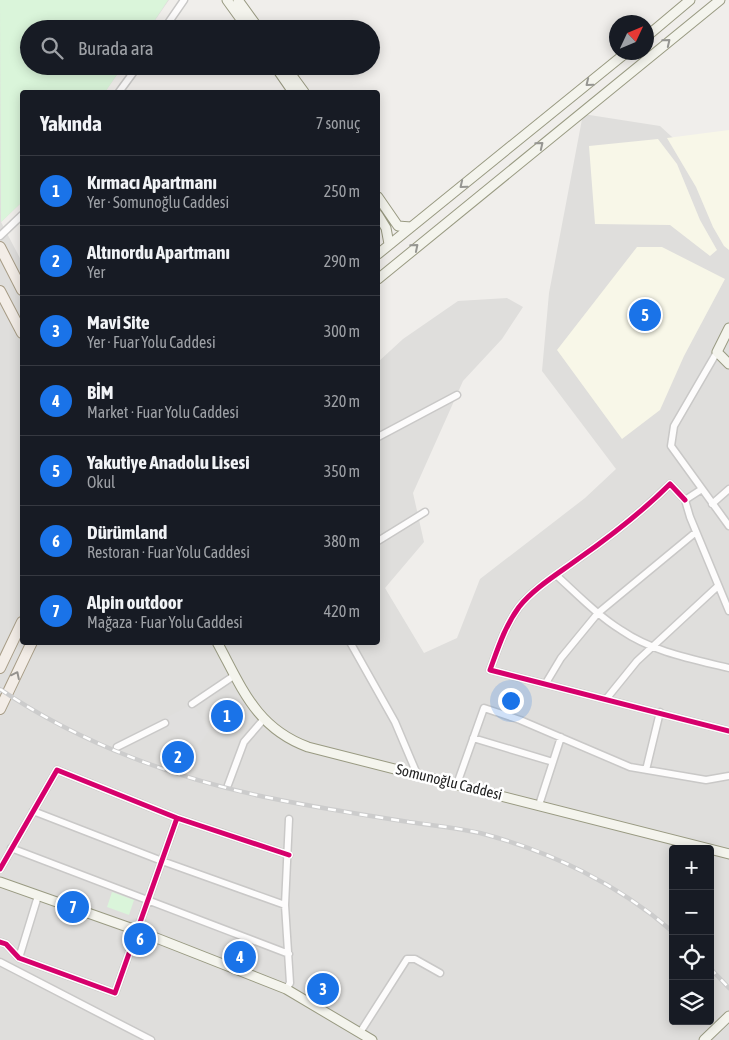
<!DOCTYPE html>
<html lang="tr">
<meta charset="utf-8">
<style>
body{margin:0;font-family:"Asap Condensed",sans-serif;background:#20242c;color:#f1f3f6}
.controls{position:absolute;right:15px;bottom:15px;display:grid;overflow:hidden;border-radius:5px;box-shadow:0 2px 12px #0003}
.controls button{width:45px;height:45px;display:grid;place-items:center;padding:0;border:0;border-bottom:1px solid #363941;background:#171b24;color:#f1f3f6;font:25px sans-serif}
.compass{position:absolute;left:609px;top:15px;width:45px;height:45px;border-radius:50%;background:#171b24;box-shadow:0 2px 12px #0003;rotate:46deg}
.you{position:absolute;left:510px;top:700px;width:18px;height:18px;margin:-12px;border:4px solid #fff;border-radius:50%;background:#1a73e8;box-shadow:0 0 0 8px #1a73e833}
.badge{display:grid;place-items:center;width:32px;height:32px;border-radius:50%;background:#1a73e8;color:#fff;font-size:16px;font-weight:700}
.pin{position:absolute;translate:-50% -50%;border:2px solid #fff;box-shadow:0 1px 5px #0006}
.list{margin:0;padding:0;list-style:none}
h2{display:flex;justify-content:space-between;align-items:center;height:65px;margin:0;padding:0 20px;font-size:21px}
h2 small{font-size:16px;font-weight:400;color:#9ea1a6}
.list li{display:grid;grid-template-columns:32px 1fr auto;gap:15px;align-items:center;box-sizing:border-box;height:70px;padding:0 20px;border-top:1px solid #363941}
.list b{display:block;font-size:19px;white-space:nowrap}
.list p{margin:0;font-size:16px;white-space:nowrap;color:#9ea1a6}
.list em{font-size:16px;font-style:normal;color:#9ea1a6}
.icon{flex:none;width:28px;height:28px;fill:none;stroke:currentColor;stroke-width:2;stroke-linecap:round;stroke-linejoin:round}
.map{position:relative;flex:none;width:729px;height:1040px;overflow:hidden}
.search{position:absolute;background:#171b24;box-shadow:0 2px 12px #0003;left:20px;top:20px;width:360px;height:55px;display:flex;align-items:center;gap:12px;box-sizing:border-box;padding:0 18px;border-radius:28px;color:#9ea1a6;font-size:19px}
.panel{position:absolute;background:#171b24;box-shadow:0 2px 12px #0003;left:20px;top:90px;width:360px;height:555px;border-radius:5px}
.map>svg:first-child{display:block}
.residential{fill:#dfdedc;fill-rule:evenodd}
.education{fill:#f8f7e8}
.park{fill:#daf5da}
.parking{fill:#e0dfde}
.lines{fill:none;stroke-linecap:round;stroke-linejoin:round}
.street-casing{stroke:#c9c8c7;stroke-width:9}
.secondary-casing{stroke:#999a82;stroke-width:11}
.primary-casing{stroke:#a79c86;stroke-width:12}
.street{stroke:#fdfcfc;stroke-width:6}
.secondary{stroke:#f4f4ed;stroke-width:9}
.primary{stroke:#f3ede7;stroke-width:10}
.rail-casing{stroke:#ccc;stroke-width:4.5}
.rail{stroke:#fff;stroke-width:2.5;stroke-dasharray:8;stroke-linecap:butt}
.cycleway-casing{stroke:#fff;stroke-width:8}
.cycleway{stroke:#d6006c;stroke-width:5}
.oneway{stroke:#969692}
.oneway2{stroke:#95928e}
.labels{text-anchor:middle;stroke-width:5;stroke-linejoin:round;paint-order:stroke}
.street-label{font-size:15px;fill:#222;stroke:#fff}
</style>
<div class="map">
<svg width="729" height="1040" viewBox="0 0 729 1040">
<rect width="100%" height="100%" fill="#f0eeeb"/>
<path class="residential" d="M0 0H169L149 29H29V66H123L105 92H22V202L1 222 22 262V642H378V362L403 339 458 301 507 298 523 307 502 339 463 381 413 493 424 542 385 588 424 653 457 638 480 579 585 498 616 469 542 371 549 293 583 114 660 126 729 189V1040H0ZM673 849H710V1021H673Z"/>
<path class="education" d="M729 130V250L724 246 713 227 696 187 667 138Z
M658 139 677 164 700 220 717 250 710 256 670 225 595 224 589 146Z
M637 247H662L725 279 684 356 660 410 622 439 557 350Z"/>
<path class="park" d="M0 0H168L149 29H29V66H123L105 92H22V202L1 222Z
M112 892 134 900 129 915 107 907Z"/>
<path class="parking" d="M192 704 210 729 200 744 167 728 165 723 164 719Z"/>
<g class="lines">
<defs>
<path id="street" d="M164 29 184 0
M119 92 138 66
M0 236 22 215
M717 352 674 426 671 446 729 526
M378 437 457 395
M702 489 685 500 690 517 729 611
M685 500 670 484C642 512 611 536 578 559 559 573 534 588 519 607 505 626 498 648 490 670L729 731
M712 504 729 489
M378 541 425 512
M556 575C577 594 597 615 621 630 653 652 692 659 729 668
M350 642 395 722 417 774
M546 683 561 658 598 613 696 532
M607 698 637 661 718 586
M192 704 235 675
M473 738 553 762
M117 747 165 723
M646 770 660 712
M457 784 484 708 520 720 630 767 706 780 729 776
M228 785 244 742 263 720
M539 805 561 737
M33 811 162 861 285 905
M11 848 289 954
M0 869 57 770 177 818 289 855
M0 942 6 944 19 958 115 993 177 818
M19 958 38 896
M0 962 151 1040
M286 989 290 983 285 905 289 819
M361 1031 407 959H415L440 973"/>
<path id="secondary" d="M227 0 248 29
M238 0 259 29
M646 37 690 0
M275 66 293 92
M285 66 304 92
M378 197 398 226 411 227
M378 215 386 228 389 244
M378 254 627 52
M378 279 720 0
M729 328 717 352 729 364
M217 642C242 688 256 728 308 747L729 854
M0 882 136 930 286 989 372 1040
M704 1040 729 1016"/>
<path id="primary" d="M0 247 22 290
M0 291 22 333
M0 668 22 622
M0 709 32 642"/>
</defs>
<use href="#street" class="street-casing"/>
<use href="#secondary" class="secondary-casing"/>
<use href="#primary" class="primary-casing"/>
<use href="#street" class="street"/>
<use href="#secondary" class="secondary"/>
<use href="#primary" class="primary"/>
<defs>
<path id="rail" d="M0 689C81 744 179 780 275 799 319 808 364 815 409 822 432 825 457 828 480 833 550 851 618 884 673 932
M710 968 729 988"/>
</defs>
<use href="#rail" class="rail-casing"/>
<use href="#rail" class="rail"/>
<defs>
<path id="cycleway" d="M685 500 670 484C642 512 611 536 578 559 559 573 534 588 519 607 505 626 498 648 490 670L729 731
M0 869 57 770 177 818 289 855
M0 942 6 944 19 958 115 993 177 818"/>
</defs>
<use href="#cycleway" class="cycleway-casing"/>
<use href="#cycleway" class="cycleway"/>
</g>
<defs><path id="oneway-chevron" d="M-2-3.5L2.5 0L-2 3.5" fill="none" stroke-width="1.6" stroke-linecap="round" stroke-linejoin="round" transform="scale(1.25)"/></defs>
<g class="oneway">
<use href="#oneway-chevron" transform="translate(667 42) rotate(-39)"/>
<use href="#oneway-chevron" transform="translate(589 83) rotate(141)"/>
<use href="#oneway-chevron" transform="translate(540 145) rotate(-39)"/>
<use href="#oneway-chevron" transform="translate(463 185) rotate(141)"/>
<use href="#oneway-chevron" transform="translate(415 247) rotate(-40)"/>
</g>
<use class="oneway2" href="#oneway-chevron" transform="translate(16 675) rotate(-64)"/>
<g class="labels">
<g class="street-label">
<text transform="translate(449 782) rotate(14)" y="5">Somunoğlu Caddesi</text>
</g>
</g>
</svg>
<div class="controls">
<button>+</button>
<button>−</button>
<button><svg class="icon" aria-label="locate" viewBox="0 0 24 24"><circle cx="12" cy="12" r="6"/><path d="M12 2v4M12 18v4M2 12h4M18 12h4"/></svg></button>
<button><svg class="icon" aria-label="layers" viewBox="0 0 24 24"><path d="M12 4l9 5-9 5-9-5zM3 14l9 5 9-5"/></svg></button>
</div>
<svg class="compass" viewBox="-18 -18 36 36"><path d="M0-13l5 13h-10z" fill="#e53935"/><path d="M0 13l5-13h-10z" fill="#9ea1a6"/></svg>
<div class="you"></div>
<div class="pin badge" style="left:227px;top:716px">1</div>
<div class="pin badge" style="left:178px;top:757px">2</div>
<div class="pin badge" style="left:323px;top:989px">3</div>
<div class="pin badge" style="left:240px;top:957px">4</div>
<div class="pin badge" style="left:645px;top:315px">5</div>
<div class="pin badge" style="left:140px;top:939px">6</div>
<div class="pin badge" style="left:73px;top:907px">7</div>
<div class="search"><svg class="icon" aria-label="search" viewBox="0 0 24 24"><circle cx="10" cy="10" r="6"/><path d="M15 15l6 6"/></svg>Burada ara</div>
<section class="panel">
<h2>Yakında<small>7 sonuç</small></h2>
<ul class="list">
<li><span class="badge">1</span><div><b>Kırmacı Apartmanı</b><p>Yer · Somunoğlu Caddesi</p></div><em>250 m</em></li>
<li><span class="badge">2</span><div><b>Altınordu Apartmanı</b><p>Yer</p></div><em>290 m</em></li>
<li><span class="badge">3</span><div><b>Mavi Site</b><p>Yer · Fuar Yolu Caddesi</p></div><em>300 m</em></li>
<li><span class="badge">4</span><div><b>BİM</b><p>Market · Fuar Yolu Caddesi</p></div><em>320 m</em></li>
<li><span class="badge">5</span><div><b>Yakutiye Anadolu Lisesi</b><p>Okul</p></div><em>350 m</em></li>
<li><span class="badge">6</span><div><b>Dürümland</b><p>Restoran · Fuar Yolu Caddesi</p></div><em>380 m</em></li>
<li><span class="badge">7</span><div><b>Alpin outdoor</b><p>Mağaza · Fuar Yolu Caddesi</p></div><em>420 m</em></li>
</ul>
</section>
</div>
